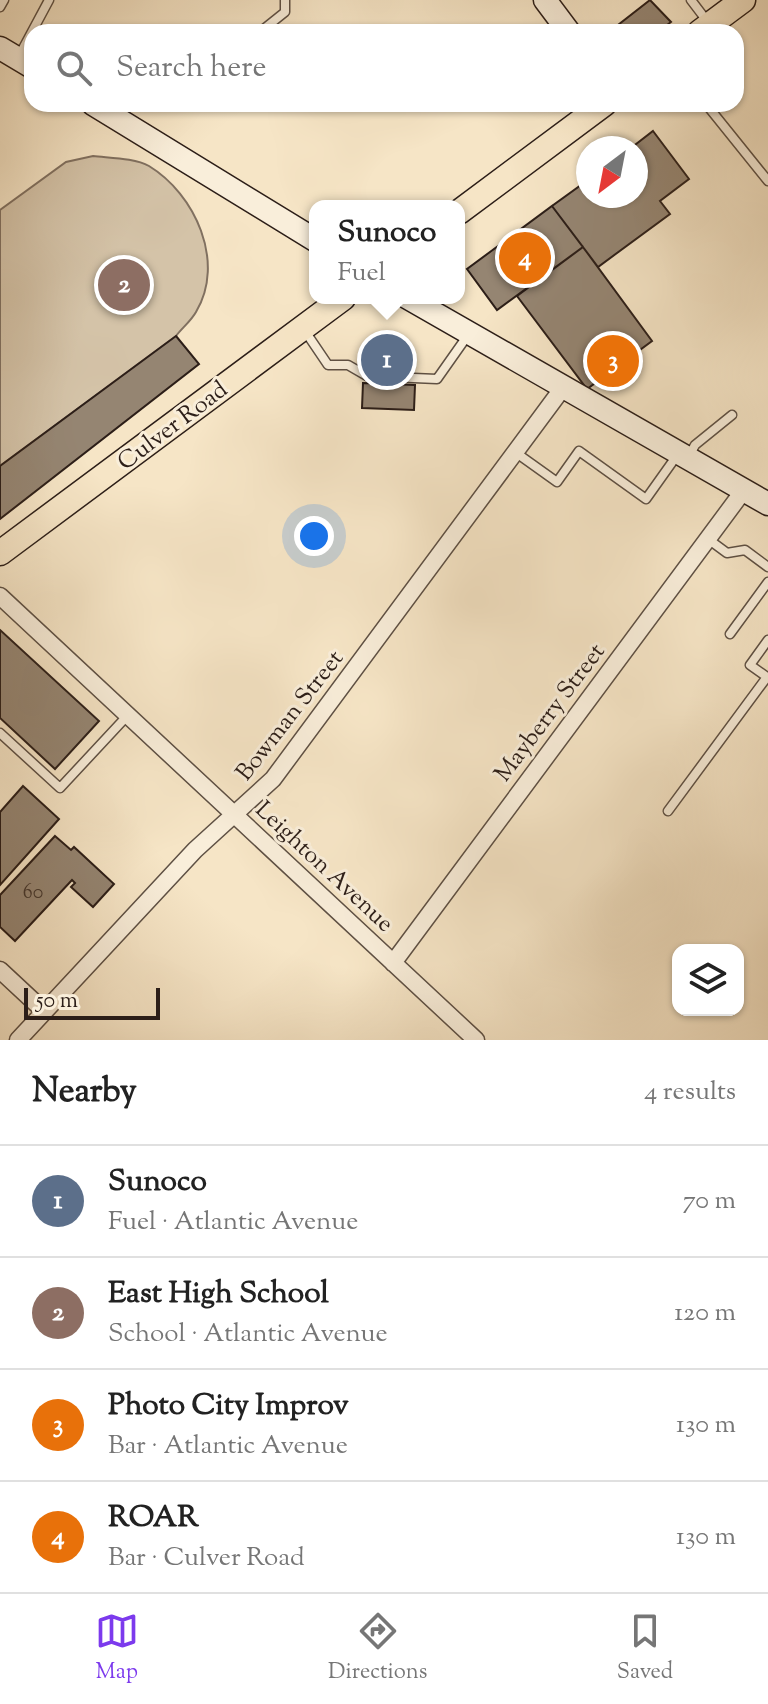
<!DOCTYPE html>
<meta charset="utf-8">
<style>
body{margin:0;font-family:"Sorts Mill Goudy",serif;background:#f6f6f6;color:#222}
.controls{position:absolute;right:24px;bottom:24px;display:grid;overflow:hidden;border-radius:16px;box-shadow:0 2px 6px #0004}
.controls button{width:72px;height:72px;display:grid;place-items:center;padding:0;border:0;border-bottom:2px solid #e0e0e0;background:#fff;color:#222;font:40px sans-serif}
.compass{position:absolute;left:576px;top:136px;width:72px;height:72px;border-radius:50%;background:#fff;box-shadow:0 2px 6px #0004;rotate:212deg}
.scale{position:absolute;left:24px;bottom:20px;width:136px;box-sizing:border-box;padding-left:8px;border:4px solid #2c1e18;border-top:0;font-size:22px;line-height:28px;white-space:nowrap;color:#2c1e18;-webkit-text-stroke:6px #f9eeda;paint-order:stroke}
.you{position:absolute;left:314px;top:536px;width:28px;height:28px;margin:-20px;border:6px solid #fff;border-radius:50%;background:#1a73e8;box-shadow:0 0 0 12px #1a73e833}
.badge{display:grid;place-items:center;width:52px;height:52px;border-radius:50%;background:#7c3aed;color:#fff;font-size:26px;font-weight:700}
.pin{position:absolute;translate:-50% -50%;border:4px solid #fff;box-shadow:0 2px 8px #0006}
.popup{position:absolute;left:309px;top:200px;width:156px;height:104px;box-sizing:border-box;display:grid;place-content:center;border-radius:16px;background:#fff;filter:drop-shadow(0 2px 6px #0005);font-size:26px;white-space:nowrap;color:#767676}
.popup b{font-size:30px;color:#222}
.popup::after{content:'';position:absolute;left:50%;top:100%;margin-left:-16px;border:16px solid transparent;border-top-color:#fff}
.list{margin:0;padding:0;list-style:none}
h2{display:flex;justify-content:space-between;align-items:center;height:104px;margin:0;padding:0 32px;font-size:34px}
h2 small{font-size:26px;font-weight:400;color:#767676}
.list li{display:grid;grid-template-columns:52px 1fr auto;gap:24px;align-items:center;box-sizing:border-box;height:112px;padding:0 32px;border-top:2px solid #e0e0e0}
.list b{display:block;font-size:30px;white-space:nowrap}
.list p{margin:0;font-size:26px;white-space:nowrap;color:#767676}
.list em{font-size:26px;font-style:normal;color:#767676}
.icon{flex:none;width:44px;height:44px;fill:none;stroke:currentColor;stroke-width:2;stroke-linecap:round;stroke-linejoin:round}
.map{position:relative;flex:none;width:768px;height:1040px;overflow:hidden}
.search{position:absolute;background:#fff;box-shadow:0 2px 6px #0004;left:24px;right:24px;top:24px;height:88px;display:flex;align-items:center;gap:20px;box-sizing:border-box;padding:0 28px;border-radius:24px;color:#767676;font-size:30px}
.sheet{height:552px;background:#fff}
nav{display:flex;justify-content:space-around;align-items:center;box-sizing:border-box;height:112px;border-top:2px solid #e0e0e0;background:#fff;font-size:22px;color:#767676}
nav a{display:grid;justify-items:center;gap:4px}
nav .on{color:#7c3aed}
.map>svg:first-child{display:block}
.pitch{fill:#d4c3a8;stroke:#807060;stroke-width:2}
.building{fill:#958572;stroke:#2c1e18;stroke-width:2}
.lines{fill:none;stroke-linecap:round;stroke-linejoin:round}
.lane-casing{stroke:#5e5044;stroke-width:11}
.street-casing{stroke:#5e5044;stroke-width:19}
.secondary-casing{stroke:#2c1e18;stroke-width:25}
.primary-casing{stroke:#2c1e18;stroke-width:27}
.lane{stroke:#f9eeda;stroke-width:8}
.street{stroke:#f9eeda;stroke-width:16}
.secondary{stroke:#f9eeda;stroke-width:22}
.primary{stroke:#f6e5c6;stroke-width:24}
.labels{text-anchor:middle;stroke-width:6;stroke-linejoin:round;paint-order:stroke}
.number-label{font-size:20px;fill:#46382e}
.street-label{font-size:24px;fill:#2c1e18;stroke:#f9eeda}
</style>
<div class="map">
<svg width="768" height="1040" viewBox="0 0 768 1040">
<rect width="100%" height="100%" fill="#f6e5c6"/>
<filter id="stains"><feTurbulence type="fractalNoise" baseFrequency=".0025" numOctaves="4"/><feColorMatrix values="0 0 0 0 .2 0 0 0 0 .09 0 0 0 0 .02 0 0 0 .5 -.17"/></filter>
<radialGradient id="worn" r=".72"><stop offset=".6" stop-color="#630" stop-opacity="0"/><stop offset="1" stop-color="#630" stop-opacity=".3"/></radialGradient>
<path class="pitch" d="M93 156C110 158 135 158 149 166 195 194 226 262 196 312 191 321 182 328 176 336L0 466V210L66 162Z"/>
<path class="building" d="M650 0 671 22 658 32H609Z
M653 131 689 179 660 201 670 214 598 267 552 206 588 180V196H636V148H631Z
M552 206 583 247 497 310 467 269Z
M583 247 652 341 587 389 517 296Z
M176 336 199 364 0 519V466Z
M372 350H403L402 371 372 370Z
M363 383 415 385 414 410 362 408Z
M0 630 99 721 55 769 0 718Z
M23 786 59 819 0 885V812Z
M55 836 71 850 74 847 114 884 93 907 71 887 75 883 72 880 15 941 0 927V895Z"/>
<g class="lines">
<defs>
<path id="lane" d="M691 0 707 21
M0 7 4 0
M260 32 285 12V0
M19 56 49 0
M706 104 768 181
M305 331 328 365H348L367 376 437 379 468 335
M515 452 557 482 579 451 646 499 678 454
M688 458 695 445 732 415
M708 539 727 553 745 550 768 567
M730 634 768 582
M0 733 60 788 128 715
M668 811 767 677 750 665 768 640"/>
<path id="street" d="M0 596 476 1040
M393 963 744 490
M0 970 44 1011
M18 1040 195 850 273 779 562 389"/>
<path id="secondary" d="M545 0 569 32
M0 48 32 67
M93 104 315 240
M408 298 768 504"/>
<path id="primary" d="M700 32 743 0
M459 212 604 104
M0 553 343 298"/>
</defs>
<use href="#lane" class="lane-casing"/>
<use href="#street" class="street-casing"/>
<use href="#secondary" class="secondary-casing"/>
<use href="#primary" class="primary-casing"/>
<use href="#lane" class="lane"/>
<use href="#street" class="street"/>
<use href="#secondary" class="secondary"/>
<use href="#primary" class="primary"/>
</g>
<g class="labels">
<g class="number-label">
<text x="33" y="898">60</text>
</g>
<g class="street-label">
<text transform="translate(172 425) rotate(-37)" y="8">Culver Road</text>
<text transform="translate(549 712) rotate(-53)" y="8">Mayberry Street</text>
<text transform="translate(289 715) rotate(-52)" y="8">Bowman Street</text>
<text transform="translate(325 866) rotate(43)" y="8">Leighton Avenue</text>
</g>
</g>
<rect width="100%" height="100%" filter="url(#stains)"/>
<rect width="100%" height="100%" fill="url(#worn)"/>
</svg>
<div class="controls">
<button><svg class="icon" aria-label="layers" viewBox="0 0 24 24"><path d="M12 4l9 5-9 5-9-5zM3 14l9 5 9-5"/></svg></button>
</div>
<svg class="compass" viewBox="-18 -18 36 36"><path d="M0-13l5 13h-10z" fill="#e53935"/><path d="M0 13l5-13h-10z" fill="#767676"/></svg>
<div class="scale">50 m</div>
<div class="you"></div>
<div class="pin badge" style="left:387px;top:360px;background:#5c6f8a">1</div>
<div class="popup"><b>Sunoco</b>Fuel</div>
<div class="pin badge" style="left:124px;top:285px;background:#8d6e63">2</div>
<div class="pin badge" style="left:613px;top:361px;background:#e8710a">3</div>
<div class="pin badge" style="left:525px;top:258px;background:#e8710a">4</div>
<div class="search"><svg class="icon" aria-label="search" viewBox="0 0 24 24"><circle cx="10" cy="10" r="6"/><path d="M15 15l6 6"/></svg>Search here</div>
</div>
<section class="sheet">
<h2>Nearby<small>4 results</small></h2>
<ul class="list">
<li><span class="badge" style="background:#5c6f8a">1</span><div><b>Sunoco</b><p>Fuel · Atlantic Avenue</p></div><em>70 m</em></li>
<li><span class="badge" style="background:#8d6e63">2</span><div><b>East High School</b><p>School · Atlantic Avenue</p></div><em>120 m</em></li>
<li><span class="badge" style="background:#e8710a">3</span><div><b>Photo City Improv</b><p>Bar · Atlantic Avenue</p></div><em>130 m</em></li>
<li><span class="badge" style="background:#e8710a">4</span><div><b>ROAR</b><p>Bar · Culver Road</p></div><em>130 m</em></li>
</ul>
</section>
<nav>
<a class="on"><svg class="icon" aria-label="map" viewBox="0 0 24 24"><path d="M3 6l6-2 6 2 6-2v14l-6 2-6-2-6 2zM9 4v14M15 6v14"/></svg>Map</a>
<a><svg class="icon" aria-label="directions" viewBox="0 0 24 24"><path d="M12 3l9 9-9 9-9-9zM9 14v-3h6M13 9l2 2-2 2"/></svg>Directions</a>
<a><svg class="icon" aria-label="saved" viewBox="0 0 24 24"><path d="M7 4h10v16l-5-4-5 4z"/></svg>Saved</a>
</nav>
